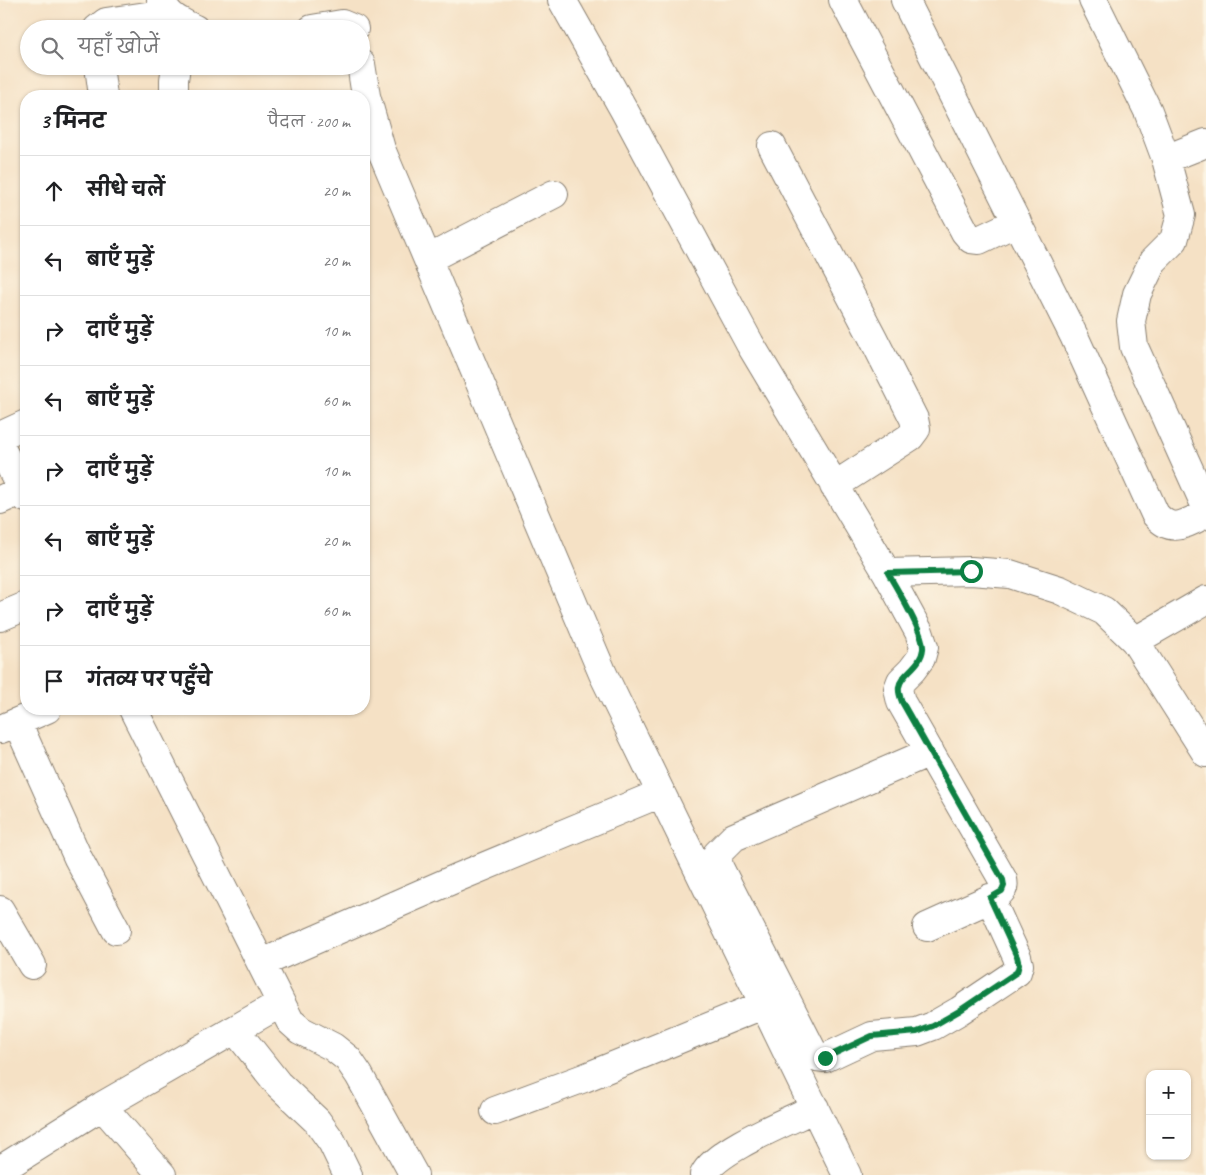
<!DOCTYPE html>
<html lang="hi">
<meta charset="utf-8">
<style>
body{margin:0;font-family:Caveat,"Playpen Sans Deva",sans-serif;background:#f2f2f2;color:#202124}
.controls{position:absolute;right:15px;bottom:15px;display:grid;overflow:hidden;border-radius:10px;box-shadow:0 1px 4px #0004}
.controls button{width:45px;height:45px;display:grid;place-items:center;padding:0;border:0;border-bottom:1px solid #e0e0e0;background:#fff;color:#202124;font:25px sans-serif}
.stop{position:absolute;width:15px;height:15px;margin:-11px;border:4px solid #0b8043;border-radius:50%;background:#fff}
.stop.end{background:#0b8043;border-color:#fff;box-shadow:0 1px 5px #0008}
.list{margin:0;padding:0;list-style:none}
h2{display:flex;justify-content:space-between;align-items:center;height:65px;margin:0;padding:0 20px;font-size:21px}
h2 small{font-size:16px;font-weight:400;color:#757577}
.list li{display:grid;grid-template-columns:32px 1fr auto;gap:15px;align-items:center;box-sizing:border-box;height:70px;padding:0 20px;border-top:1px solid #e0e0e0}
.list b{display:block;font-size:19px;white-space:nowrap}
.list em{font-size:16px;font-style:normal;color:#757577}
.icon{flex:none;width:28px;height:28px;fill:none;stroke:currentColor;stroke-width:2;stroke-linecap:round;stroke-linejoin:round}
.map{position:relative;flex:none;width:1206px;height:1175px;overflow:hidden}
.search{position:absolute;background:#fff;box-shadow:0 1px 4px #0004;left:20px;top:20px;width:350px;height:55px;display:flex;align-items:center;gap:12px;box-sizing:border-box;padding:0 18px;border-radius:28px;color:#757577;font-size:19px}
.panel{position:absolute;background:#fff;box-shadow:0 1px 4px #0004;left:20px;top:90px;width:350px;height:625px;border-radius:20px}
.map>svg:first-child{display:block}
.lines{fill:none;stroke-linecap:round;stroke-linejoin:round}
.minor-casing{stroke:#887e70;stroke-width:30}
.minor{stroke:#fff;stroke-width:28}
.route{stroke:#0b8043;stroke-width:6}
</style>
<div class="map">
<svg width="1206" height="1175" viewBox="0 0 1206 1175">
<rect width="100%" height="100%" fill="#fcf5e5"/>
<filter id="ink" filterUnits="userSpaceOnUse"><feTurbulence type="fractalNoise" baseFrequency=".02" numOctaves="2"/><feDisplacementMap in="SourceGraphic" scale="10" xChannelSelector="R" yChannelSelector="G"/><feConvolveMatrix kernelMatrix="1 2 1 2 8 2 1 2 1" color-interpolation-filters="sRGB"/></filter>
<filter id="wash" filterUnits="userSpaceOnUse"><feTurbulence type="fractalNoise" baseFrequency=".0096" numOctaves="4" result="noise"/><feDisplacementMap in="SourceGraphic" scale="20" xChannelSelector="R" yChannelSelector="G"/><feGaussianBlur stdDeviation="1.12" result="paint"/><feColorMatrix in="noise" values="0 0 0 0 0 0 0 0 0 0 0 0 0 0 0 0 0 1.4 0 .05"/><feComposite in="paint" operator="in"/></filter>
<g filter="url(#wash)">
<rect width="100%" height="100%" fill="#f5e1c5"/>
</g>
<g filter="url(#ink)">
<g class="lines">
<defs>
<path id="minor" d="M161 0C168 17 179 21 195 29
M562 0 624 110 750 344 887 573 919 632 924 647 921 658 912 670 901 681 898 689 901 702 1003 880C1005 888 1002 891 996 896L927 927
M843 0 965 232 971 239 979 240 1017 222
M905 0 1074 336 1155 514C1172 535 1186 523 1206 514
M1093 0 1148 111 1166 159 1181 215 1174 240 1153 261 1137 294 1131 321 1134 347 1206 507
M97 29 106 22 167 13
M312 29 342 24 354 29
M361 64 366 96 381 149 603 674 847 1175
M99 66 103 96
M174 96V80L176 66
M772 146 873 338 914 419 916 429 910 437 834 486
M1166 159 1206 143
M428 259 554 194
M0 436 26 424
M0 446 26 498
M0 500 22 490
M887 573 971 571 1010 574 1060 590 1104 611 1135 641 1206 753
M0 617 26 606
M1135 641 1206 600
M133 709 290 1021 300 1030 333 1047 348 1059 359 1075 414 1175
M17 722 78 858 116 930
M1 729 47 709
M930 752 734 837 717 854 719 867 813 1052 817 1057 825 1058 872 1036 917 1032 933 1026 959 1011 1017 972 1019 965 1017 957 990 898
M0 910 32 965
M262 963 459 877 661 793
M236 1031 278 1084 317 1121 332 1142 348 1175
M102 1106 162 1175
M495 1111 584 1078 765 1004
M0 1170 102 1106 281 1003
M704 1175C715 1150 789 1121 815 1108"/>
</defs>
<use href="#minor" class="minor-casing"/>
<use href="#minor" class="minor"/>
</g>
</g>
<g class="lines" filter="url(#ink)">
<path class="route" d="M825 1058 872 1036 917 1032 933 1026 959 1011 1017 972 1019 965 1017 957 990 898 1002 891 1004 886 1003 880 902 702C900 697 898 692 899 687 901 673 921 667 923 649 925 634 896 588 888 573L971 571"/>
</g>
</svg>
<div class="controls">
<button>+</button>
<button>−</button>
</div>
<div class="stop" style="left:971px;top:571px"></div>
<div class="stop end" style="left:825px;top:1058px"></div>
<div class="search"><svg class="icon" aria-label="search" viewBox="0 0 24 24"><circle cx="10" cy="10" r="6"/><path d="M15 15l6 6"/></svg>यहाँ खोजें</div>
<section class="panel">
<h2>3 मिनट<small>पैदल · 200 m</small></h2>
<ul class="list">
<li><svg class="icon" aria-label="ahead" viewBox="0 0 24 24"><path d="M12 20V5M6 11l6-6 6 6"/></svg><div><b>सीधे चलें</b></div><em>20 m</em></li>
<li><svg class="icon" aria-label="left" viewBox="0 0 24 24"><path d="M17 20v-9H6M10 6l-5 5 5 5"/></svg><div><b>बाएँ मुड़ें</b></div><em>20 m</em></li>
<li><svg class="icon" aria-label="right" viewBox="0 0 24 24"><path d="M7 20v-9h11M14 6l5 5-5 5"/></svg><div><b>दाएँ मुड़ें</b></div><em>10 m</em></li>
<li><svg class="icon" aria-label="left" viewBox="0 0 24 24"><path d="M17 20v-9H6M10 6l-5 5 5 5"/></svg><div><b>बाएँ मुड़ें</b></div><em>60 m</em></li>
<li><svg class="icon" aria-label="right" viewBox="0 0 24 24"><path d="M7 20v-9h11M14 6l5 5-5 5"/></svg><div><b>दाएँ मुड़ें</b></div><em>10 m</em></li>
<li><svg class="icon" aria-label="left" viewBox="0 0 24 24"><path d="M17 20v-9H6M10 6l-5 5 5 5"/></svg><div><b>बाएँ मुड़ें</b></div><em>20 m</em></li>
<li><svg class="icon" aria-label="right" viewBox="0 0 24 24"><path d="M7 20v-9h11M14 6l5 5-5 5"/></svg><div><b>दाएँ मुड़ें</b></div><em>60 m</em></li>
<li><svg class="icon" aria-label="arrive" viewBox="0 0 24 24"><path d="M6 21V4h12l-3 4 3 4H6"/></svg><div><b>गंतव्य पर पहुँचे</b></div></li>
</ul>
</section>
</div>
